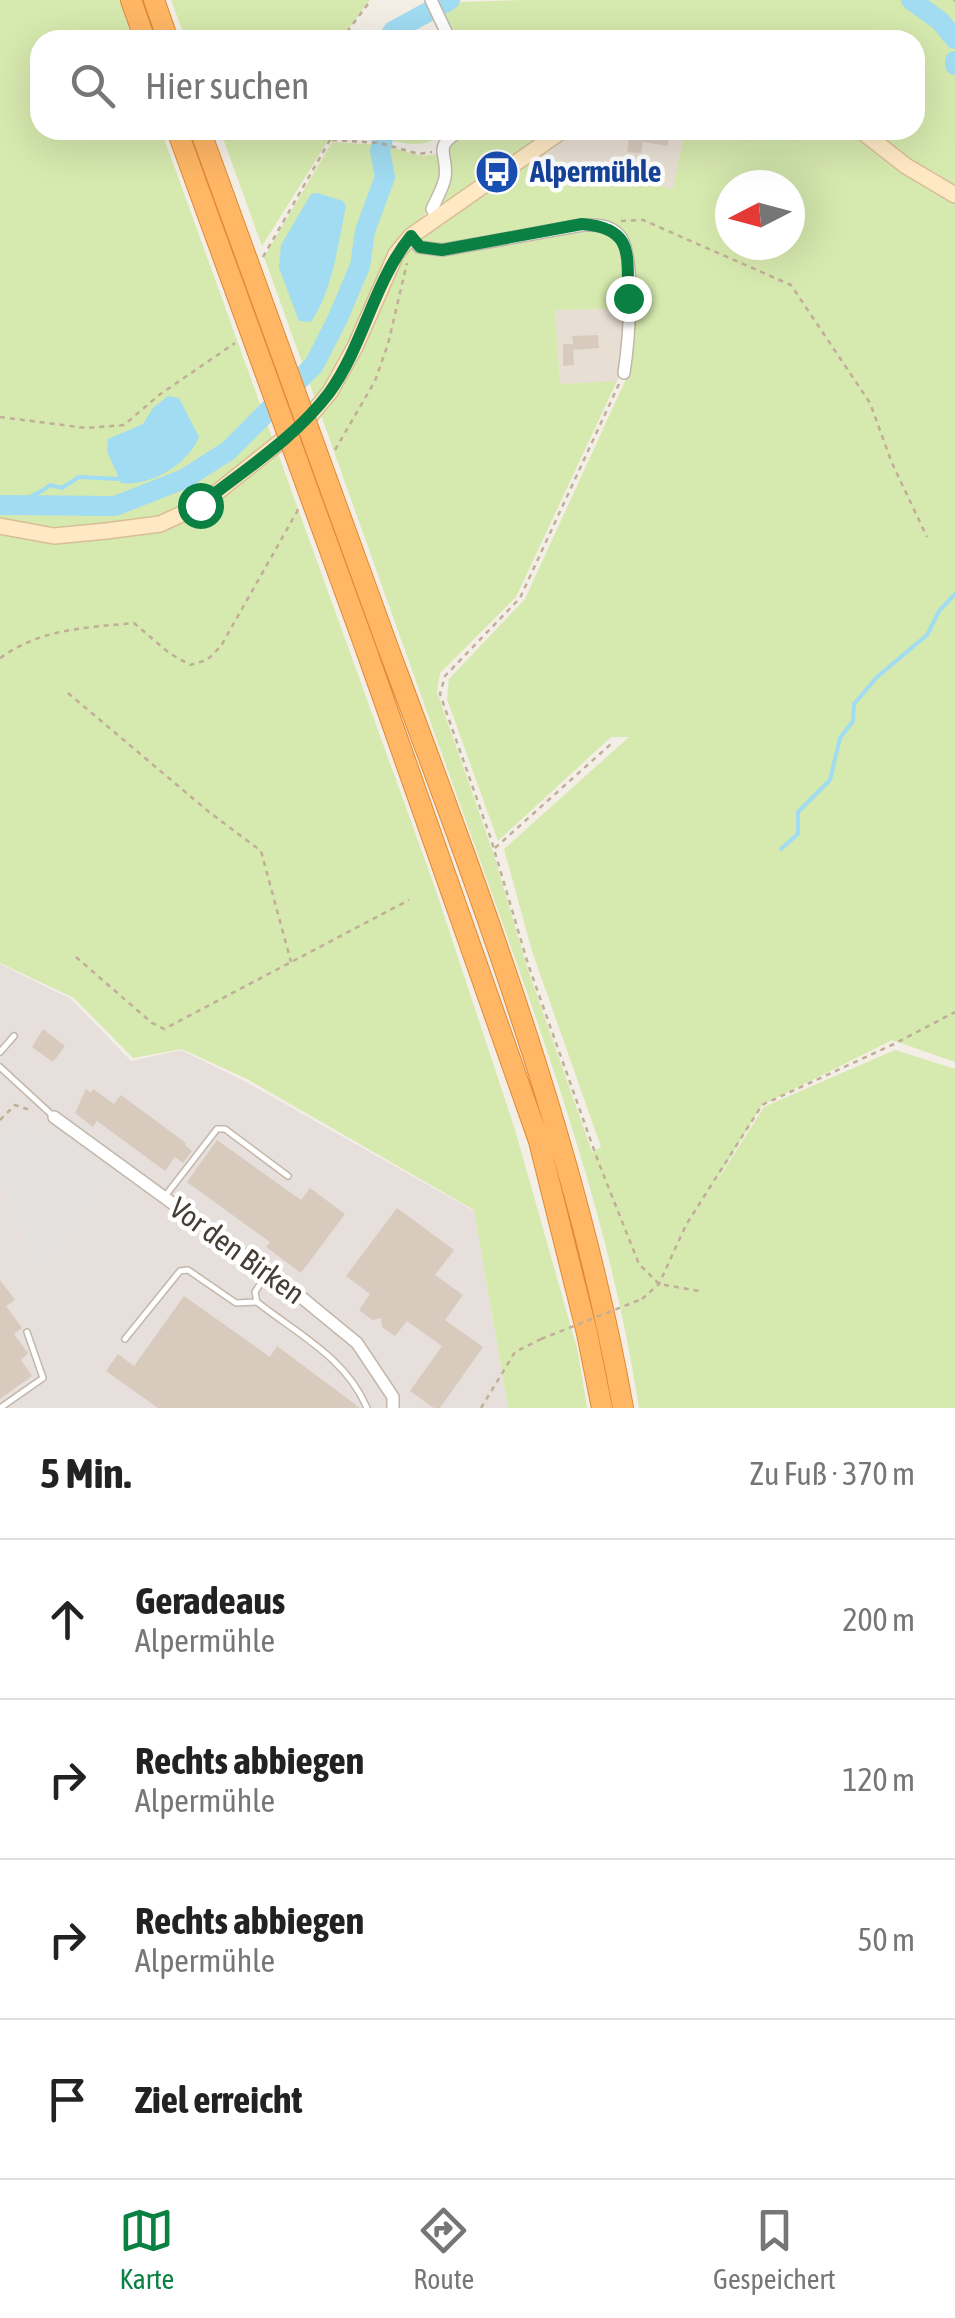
<!DOCTYPE html>
<html lang="de">
<meta charset="utf-8">
<style>
body{margin:0;font-family:"Asap Condensed",sans-serif;background:#f6f6f6;color:#222}
.compass{position:absolute;left:715px;top:170px;width:90px;height:90px;border-radius:50%;background:#fff;box-shadow:0 10px 40px #0002;rotate:264deg}
.stop{position:absolute;width:30px;height:30px;margin:-22px;border:8px solid #0b8043;border-radius:50%;background:#fff}
.stop.end{background:#0b8043;border-color:#fff;box-shadow:0 2px 10px #0008}
.list{margin:0;padding:0;list-style:none}
h2{display:flex;justify-content:space-between;align-items:center;height:130px;margin:0;padding:0 40px;font-size:42px}
h2 small{font-size:32px;font-weight:400;color:#767676}
.list li{display:grid;grid-template-columns:65px 1fr auto;gap:30px;align-items:center;box-sizing:border-box;height:160px;padding:0 40px;border-top:2px solid #e0e0e0}
.list b{display:block;font-size:38px;white-space:nowrap}
.list p{margin:0;font-size:32px;white-space:nowrap;color:#767676}
.list em{font-size:32px;font-style:normal;color:#767676}
.icon{flex:none;width:55px;height:55px;fill:none;stroke:currentColor;stroke-width:2;stroke-linecap:round;stroke-linejoin:round}
.map{position:relative;flex:none;width:955px;height:1408px;overflow:hidden}
.search{position:absolute;background:#fff;box-shadow:0 10px 40px #0002;left:30px;right:30px;top:30px;height:110px;display:flex;align-items:center;gap:25px;box-sizing:border-box;padding:0 35px;border-radius:30px;color:#767676;font-size:38px}
.sheet{height:770px;background:#fff}
nav{display:flex;justify-content:space-around;align-items:center;box-sizing:border-box;height:140px;border-top:2px solid #e0e0e0;background:#fff;font-size:28px;color:#767676}
nav a{display:grid;justify-items:center;gap:5px}
nav .on{color:#0b8043}
.map>svg:first-child{display:block}
.residential{fill:#e8dfd4}
.industrial{fill:#e6dfdb}
.green{fill:#d6e9ae;fill-rule:evenodd}
.parking{fill:#e4e1de}
.water{fill:#a1dcf2}
.lines{fill:none;stroke-linecap:round;stroke-linejoin:round}
.stream{stroke:#a1dcf2;stroke-width:4}
.river{stroke:#a1dcf2;stroke-width:20}
.building{fill:#d8cbbe}
.service-casing{stroke:#c2b7ab;stroke-width:8}
.minor-casing{stroke:#c2b7ab;stroke-width:14}
.secondary-casing{stroke:#d8be97;stroke-width:18}
.motorway-casing{stroke:#e18932;stroke-width:22}
.path{stroke:#c1ae99;stroke-width:2.5;stroke-dasharray:5 5;stroke-linecap:butt}
.service{stroke:#fff;stroke-width:5}
.minor{stroke:#fff;stroke-width:11}
.secondary{stroke:#ffe9c5;stroke-width:15}
.motorway{stroke:#ffb766;stroke-width:20}
.motorway-bridge-casing{stroke:#e18932;stroke-width:22;stroke-linecap:butt}
.path-bridge{stroke:#c1ae99;stroke-width:2.5;stroke-dasharray:5 5;stroke-linecap:butt}
.motorway-bridge{stroke:#ffb766;stroke-width:20}
.route{stroke:#0b8043;stroke-width:12}
.labels{text-anchor:middle;stroke-width:9;stroke-linejoin:round;paint-order:stroke}
.transit-label{font-size:30px;font-weight:bold;fill:#164399;stroke:#fff;text-anchor:start}
.street-label{font-size:30px;fill:#463d35;stroke:#fff}
</style>
<div class="map">
<svg width="955" height="1408" viewBox="0 0 955 1408">
<rect width="100%" height="100%" fill="#f3eee6"/>
<path class="residential" d="M572 130H685L674 189 537 156Z
M626 308 622 371 617 381 560 385 555 310Z"/>
<path class="industrial" d="M0 964 71 999 131 1061 181 1050 248 1083 474 1211 508 1408H0Z"/>
<path class="green" d="M0 0H120L132 40H40V130H161L434 885 515 1130 578 1352 587 1408H508L474 1210 249 1080 182 1049 133 1058 74 998 0 963Z
M171 0H370L340 40H186Z
M522 0H955V1062L892 1040 762 1105 706 1198 764 1107 895 1050 955 1069V1408H639C609 1210 538 1023 471 835 402 643 334 450 264 257L332 142 382 145 422 156 439 154C446 195 429 213 400 238L407 247 441 219 435 208 447 177 444 151 466 130H572L538 156 673 189 685 130H915V40H454L438 15 458 2ZM730 185H790V245H730ZM629 308 627 377 525 599 449 679 447 699 498 841 611 737H629L504 849 532 951 601 1147 592 1152 528 970 493 852 437 692 440 673 516 597 617 381 560 384 555 310Z
M220 130H328L329 139 262 246Z
M392 130H457C427 139 431 149 394 141Z"/>
<path class="parking" d="M18 1118 43 1138 67 1137 115 1174 41 1277 0 1176V1142Z"/>
<path class="water" d="M317 193 343 201 346 206C338 244 333 289 311 322L299 321 279 268 281 245 311 194Z
M168 396 179 398 199 437C188 464 151 487 121 483L107 451 108 439 143 424 153 408Z"/>
<g class="lines">
<path class="stream" d="M954 36H955
M15 507C24 497 39 495 50 485L62 488 79 477 119 479
M781 849 798 834V812L830 780 840 738 853 721 854 704 877 677 927 635 939 611 955 594"/>
<path class="river" d="M911 0 940 21 955 39
M387 40 393 31 450 0
M955 61V65
M0 505 115 506 184 479 228 451 314 365 337 320 360 266 365 231 385 177 380 151 385 130"/>
</g>
<path class="building" d="M630 130 669 136 668 146 643 142 641 153 627 152Z
M598 335 599 348 573 350 574 365 563 366V344H573L572 336Z
M43 1029 65 1046 53 1062 32 1047Z
M86 1089 91 1093 93 1089 114 1104 121 1095 186 1143 185 1145 192 1151 183 1163 175 1157 165 1171 97 1121 93 1127 75 1113Z
M217 1140 301 1200 310 1188 345 1214 301 1273 266 1247 270 1242 187 1182Z
M397 1208 454 1250 435 1275 463 1295 445 1320 483 1347 440 1408H434L410 1391 442 1346 407 1321 395 1336 382 1327 381 1318 372 1320 359 1310 370 1294 346 1276Z
M0 1280 15 1300 6 1306 22 1328 14 1334 28 1353 21 1360 32 1376 0 1399Z
M184 1296 270 1357 277 1346 360 1408H158L106 1371 118 1354 134 1366Z"/>
<g class="lines">
<defs>
<path id="service" d="M0 1052 14 1036
M0 1067 52 1115
M166 1195 217 1129H225L288 1176
M266 1275 255 1292 257 1302C299 1335 346 1358 367 1408
M125 1339 180 1271 188 1270 236 1303 257 1302
M0 1408 43 1378 27 1332"/>
<path id="minor" d="M431 0 450 40
M436 216 432 209C436 200 443 188 445 178 449 152 430 148 462 130
M411 236 419 247 443 250 583 225C596 225 608 224 619 235 637 253 628 347 624 373
M54 1117 301 1297 357 1343 393 1397V1408"/>
<path id="secondary" d="M860 130 906 166 955 195
M0 526 54 536 106 531 160 524 201 505 304 423 330 392 355 347 396 254 411 236 563 130"/>
<path id="motorway" d="M131 0 145 40
M154 0 168 40
M387 645C480 894 576 1145 623 1408
M367 652 539 1141 587 1333 602 1408"/>
</defs>
<use href="#service" class="service-casing"/>
<use href="#minor" class="minor-casing"/>
<use href="#secondary" class="secondary-casing"/>
<use href="#motorway" class="motorway-casing"/>
<path class="path" d="M954 0 955 1
M341 40 371 0
M332 140 380 143 419 154 432 152
M621 221 643 220 791 285 870 403 892 463 927 537
M263 257 330 140 329 130
M619 384 520 598 445 676 440 694 491 839 528 964 598 1161 639 1264 659 1284 699 1291
M0 417 86 428 124 425 159 395 235 343
M335 450 375 381 388 344 407 263
M0 658C43 628 84 628 134 623L169 653 190 665 207 660 221 646 299 508
M68 693 209 812 261 851 291 962
M495 848 612 743
M76 957 152 1023 164 1029 409 900
M0 1120 15 1105 33 1111
M642 1299 659 1284 686 1225 762 1105 894 1044 955 1012
M481 1408 515 1352 541 1339"/>
<use href="#service" class="service"/>
<use href="#minor" class="minor"/>
<use href="#secondary" class="secondary"/>
<use href="#motorway" class="motorway"/>
<defs>
<path id="motorway-bridge" d="M177 130 367 652
M200 130 387 645"/>
</defs>
<use href="#motorway-bridge" class="motorway-bridge-casing"/>
<path class="path-bridge" d="M541 1339 642 1299"/>
<use href="#motorway-bridge" class="motorway-bridge"/>
</g>
<g class="lines">
<path class="route" d="M200 505C244 470 295 438 329 393 364 345 373 283 411 236L420 247 442 250 582 224C635 228 627 256 628 298"/>
</g>
<defs>
<symbol id="bus-disc" viewBox="-11 -11 22 22"><circle r="9.5" fill="#1a4fb4" stroke="#fff"/><path d="M-5-6H5V4H4V6H2V4H-2V6H-4V4H-5ZM-3.5-4V0h7V-4ZM-3.5 1.2v1.5H-2V1.2ZM2 1.2v1.5H3.5V1.2Z" fill="#fff"/></symbol>
</defs>
<g fill-rule="evenodd">
<use href="#bus-disc" x="472" y="147" width="50" height="50"/>
</g>
<g class="labels">
<g class="transit-label">
<text x="530" y="182">Alpermühle</text>
</g>
<g class="street-label">
<text transform="translate(237 1251) rotate(36)" y="10">Vor den Birken</text>
</g>
</g>
</svg>
<svg class="compass" viewBox="-18 -18 36 36"><path d="M0-13l5 13h-10z" fill="#e53935"/><path d="M0 13l5-13h-10z" fill="#767676"/></svg>
<div class="stop" style="left:200px;top:505px"></div>
<div class="stop end" style="left:628px;top:298px"></div>
<div class="search"><svg class="icon" aria-label="search" viewBox="0 0 24 24"><circle cx="10" cy="10" r="6"/><path d="M15 15l6 6"/></svg>Hier suchen</div>
</div>
<section class="sheet">
<h2>5 Min.<small>Zu Fuß · 370 m</small></h2>
<ul class="list">
<li><svg class="icon" aria-label="ahead" viewBox="0 0 24 24"><path d="M12 20V5M6 11l6-6 6 6"/></svg><div><b>Geradeaus</b><p>Alpermühle</p></div><em>200 m</em></li>
<li><svg class="icon" aria-label="right" viewBox="0 0 24 24"><path d="M7 20v-9h11M14 6l5 5-5 5"/></svg><div><b>Rechts abbiegen</b><p>Alpermühle</p></div><em>120 m</em></li>
<li><svg class="icon" aria-label="right" viewBox="0 0 24 24"><path d="M7 20v-9h11M14 6l5 5-5 5"/></svg><div><b>Rechts abbiegen</b><p>Alpermühle</p></div><em>50 m</em></li>
<li><svg class="icon" aria-label="arrive" viewBox="0 0 24 24"><path d="M6 21V4h12l-3 4 3 4H6"/></svg><div><b>Ziel erreicht</b></div></li>
</ul>
</section>
<nav>
<a class="on"><svg class="icon" aria-label="map" viewBox="0 0 24 24"><path d="M3 6l6-2 6 2 6-2v14l-6 2-6-2-6 2zM9 4v14M15 6v14"/></svg>Karte</a>
<a><svg class="icon" aria-label="directions" viewBox="0 0 24 24"><path d="M12 3l9 9-9 9-9-9zM9 14v-3h6M13 9l2 2-2 2"/></svg>Route</a>
<a><svg class="icon" aria-label="saved" viewBox="0 0 24 24"><path d="M7 4h10v16l-5-4-5 4z"/></svg>Gespeichert</a>
</nav>
